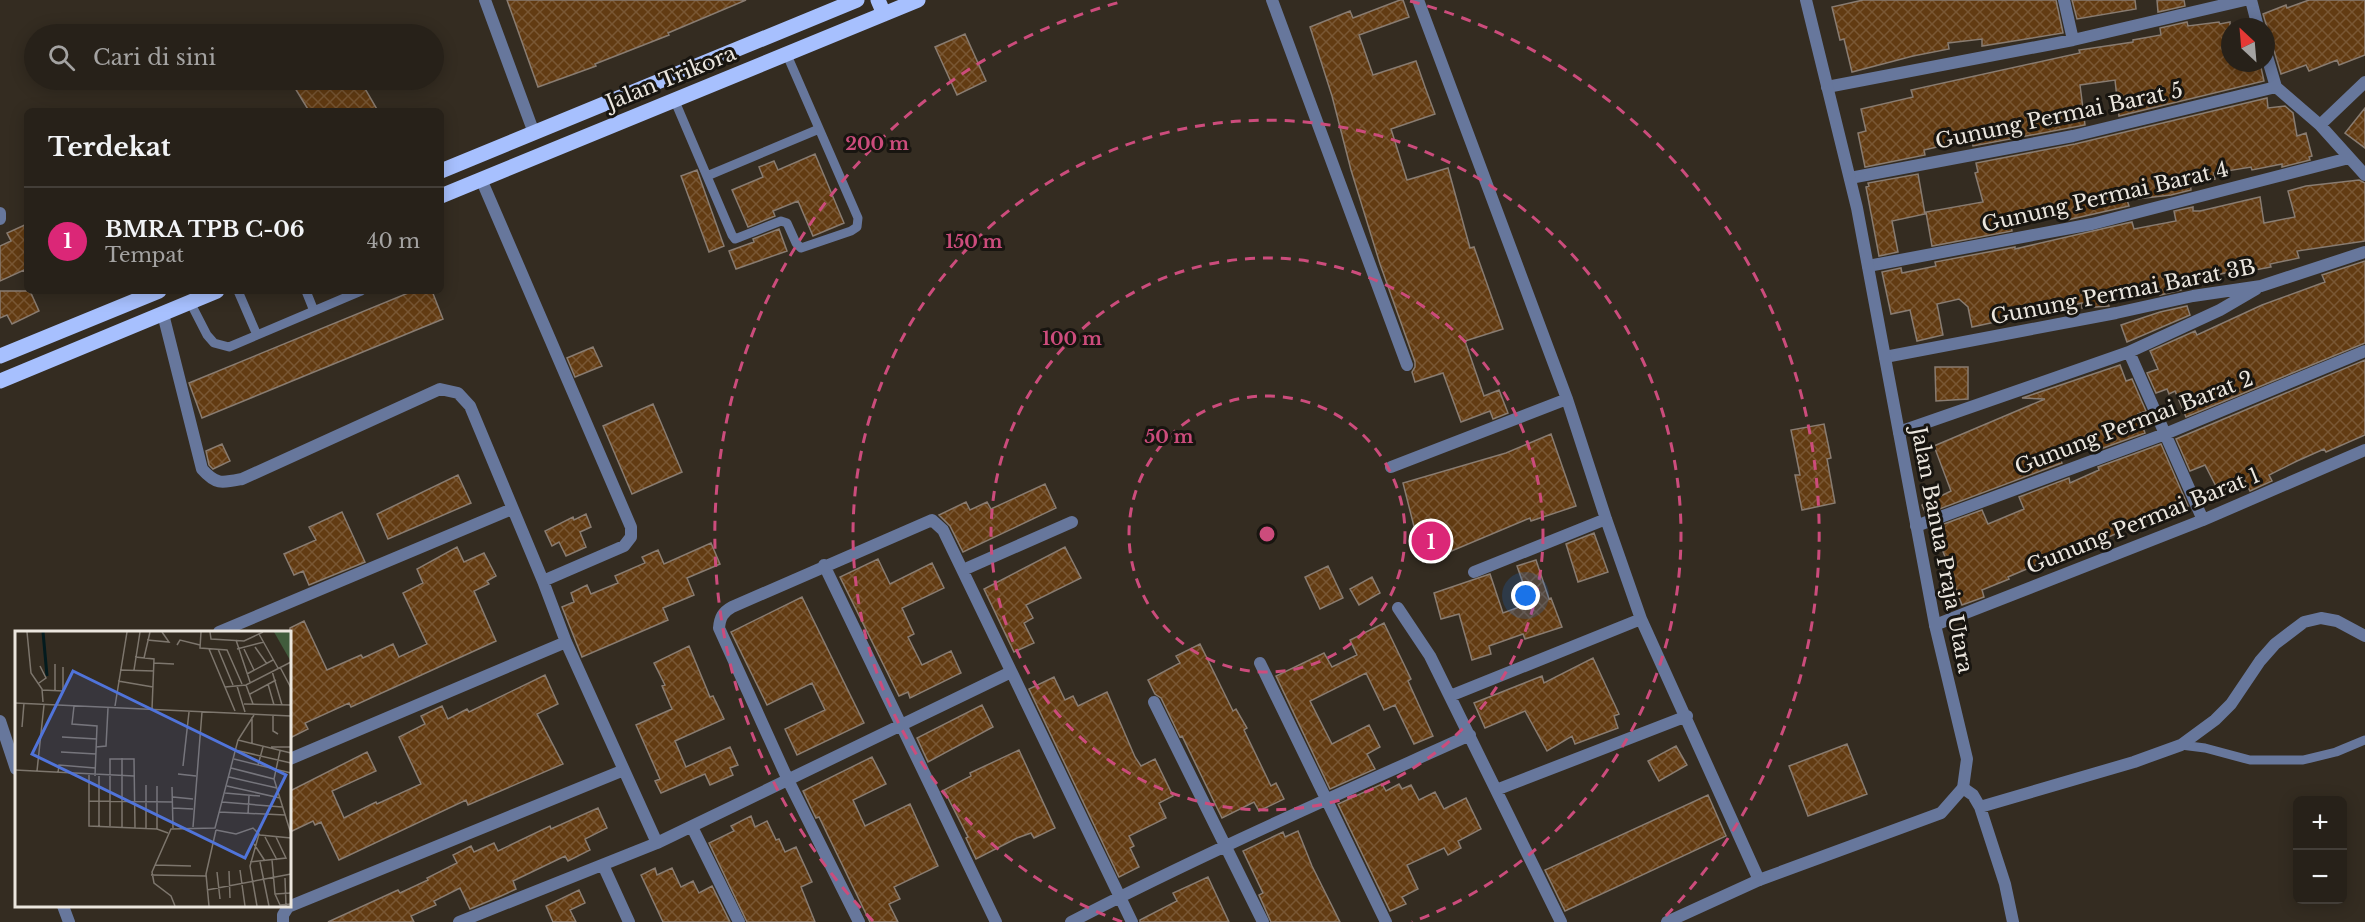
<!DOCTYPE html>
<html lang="id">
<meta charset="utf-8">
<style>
body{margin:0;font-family:"Libre Baskerville",serif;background:#2f2922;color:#f1f3f6}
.controls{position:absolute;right:18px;bottom:18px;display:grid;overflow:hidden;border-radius:9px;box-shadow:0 3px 15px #0003}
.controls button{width:54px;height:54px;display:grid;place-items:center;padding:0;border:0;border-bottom:2px solid #433e38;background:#272119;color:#f1f3f6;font:30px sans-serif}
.compass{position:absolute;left:2221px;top:18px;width:54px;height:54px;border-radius:50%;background:#272119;box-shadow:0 3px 15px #0003;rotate:334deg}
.you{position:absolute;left:1526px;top:596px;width:21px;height:21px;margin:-15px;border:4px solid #fff;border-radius:50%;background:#1a73e8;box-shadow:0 0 0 9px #1a73e833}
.badge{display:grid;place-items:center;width:39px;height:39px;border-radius:50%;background:#db2777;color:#fff;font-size:20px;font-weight:700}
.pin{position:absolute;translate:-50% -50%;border:3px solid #fff;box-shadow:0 2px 6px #0006}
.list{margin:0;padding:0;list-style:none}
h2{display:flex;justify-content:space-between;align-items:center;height:78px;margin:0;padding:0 24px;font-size:26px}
h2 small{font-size:20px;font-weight:400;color:#a4a3a2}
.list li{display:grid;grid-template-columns:39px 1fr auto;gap:18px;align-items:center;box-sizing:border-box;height:108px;padding:0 24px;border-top:2px solid #433e38}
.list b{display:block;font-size:22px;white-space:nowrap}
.list p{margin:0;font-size:20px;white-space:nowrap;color:#a4a3a2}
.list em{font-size:20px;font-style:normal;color:#a4a3a2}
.icon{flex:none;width:33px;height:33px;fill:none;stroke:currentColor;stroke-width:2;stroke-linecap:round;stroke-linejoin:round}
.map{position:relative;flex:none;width:2365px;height:922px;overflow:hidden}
.search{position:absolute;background:#272119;box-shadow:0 3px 15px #0003;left:24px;top:24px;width:420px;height:66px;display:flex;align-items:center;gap:15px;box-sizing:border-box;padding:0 21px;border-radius:33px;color:#a4a3a2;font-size:22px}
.panel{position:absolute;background:#272119;box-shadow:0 3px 15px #0003;left:24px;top:108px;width:420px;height:186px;border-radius:9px}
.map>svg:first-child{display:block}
.building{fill:url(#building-cross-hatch);stroke:#897c71;stroke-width:1.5}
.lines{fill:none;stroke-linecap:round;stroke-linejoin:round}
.service{stroke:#67779c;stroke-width:9}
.minor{stroke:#67779c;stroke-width:12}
.tertiary{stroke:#67779c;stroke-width:12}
.primary{stroke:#a7c0fe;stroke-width:15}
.ring{fill:none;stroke:#cc4c7c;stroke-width:3;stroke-dasharray:10 8}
.labels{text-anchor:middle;stroke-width:6;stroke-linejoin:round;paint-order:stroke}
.street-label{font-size:21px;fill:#ebe6de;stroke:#181510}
.inset-river{fill:none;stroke:#031b1e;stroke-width:3}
.inset-road{fill:none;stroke:#7d766d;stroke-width:1.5}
.view{fill:#5074da;fill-opacity:0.15;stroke:#5074da;stroke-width:3}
.inset-edge{fill:none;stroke:#ebe6de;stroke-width:3}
.centre{fill:#cc4c7c;stroke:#181510;stroke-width:3}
.ring-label{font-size:18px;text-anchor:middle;font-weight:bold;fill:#cc4c7c;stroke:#181510;stroke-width:6;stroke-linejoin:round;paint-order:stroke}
</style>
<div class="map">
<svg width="2365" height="922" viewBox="0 0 2365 922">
<defs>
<pattern id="building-cross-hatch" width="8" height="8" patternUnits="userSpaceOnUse" patternTransform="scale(1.5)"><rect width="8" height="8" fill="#623b12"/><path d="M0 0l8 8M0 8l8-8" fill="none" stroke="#795734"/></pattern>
</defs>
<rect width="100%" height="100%" fill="#342c21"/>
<path class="building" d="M507 0H746L668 33 669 35 595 64 596 66 538 87Z
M1400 0H1403L1409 17 1359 35 1373 75 1416 61 1425 87 1435 114 1391 129 1407 180 1448 168 1470 248 1474 247 1503 329 1465 341 1484 396 1499 390 1508 413 1493 419 1490 411 1461 422 1443 373 1415 382 1412 372 1415 367V362L1380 264 1351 170 1332 96 1310 27 1350 11 1353 18Z
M1863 0H2056L2063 33 1982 46V39L1948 43 1949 49 1913 56 1852 72 1844 39 1840 40 1832 7Z
M2072 0H2135L2136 9 2077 19Z
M2157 0H2184L2185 6 2158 12Z
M2309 0H2365V55L2339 65 2337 60 2309 71 2306 65 2281 74 2263 14 2286 5 2287 8Z
M2187 22 2188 26 2219 22 2220 24 2230 22V63H2260L2264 81 2119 116 2115 80 2080 85 2085 125 1973 146 1971 139 1924 150 1925 155 1865 167 1858 133 1866 131 1861 109 1913 97 1911 90 2080 53 2079 50 2133 42V40L2161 35 2160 28Z
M965 34 986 81 957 95 935 47Z
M293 80H360L378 111H309L295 88 297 86Z
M2267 98 2268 108 2285 106 2293 113 2297 136 2306 133 2312 156 2309 157 2310 160 2282 167V164L2252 170 2251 167 2214 173 2215 179 2190 182 2191 190 2171 195 2127 200 2129 206 2067 220 2065 209 2010 221 2012 231 1932 246 1926 212 1983 202 1975 173 1978 172 1976 163 2075 144Z
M2365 108V148L2345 133Z
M815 154 844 223 813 236 798 201 773 211 775 216 748 227 732 190 763 177 759 167 774 161 778 170Z
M697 170 724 246 709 252 681 176Z
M1918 174 1925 214 1892 221 1898 252 1879 256 1866 187 1869 186 1868 183Z
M2359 180 2365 183V241L2297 251 2299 258 2270 264 2271 267 2244 272V269L2211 276 2185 283 2186 287 2180 288 2181 290 2160 295 2156 285 2108 293 2109 306 2082 308V303L1972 327 1968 307 1959 299 1937 304 1943 335 1917 341 1910 310 1891 314 1882 272 1901 268 1902 273 1936 266 1935 262 2015 247V249L2132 222 2134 229 2176 221 2174 211 2193 207V211H2200L2260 197 2264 223 2295 217 2288 191 2306 186Z
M27 224V276L24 270 0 281V246L11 241 7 233Z
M779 229 787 251 736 269 729 251 754 242 753 239Z
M2365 261V343L2186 417 2175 391 2169 394 2167 389 2156 393 2147 373 2158 369 2150 351 2195 331 2197 335 2262 305 2325 282 2322 275Z
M0 291H30L39 311 12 324 7 315 0 318Z
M413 291H432L443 319 202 418 189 383Z
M2187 306 2190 315 2127 342 2121 325 2160 312Z
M593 347 602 366 575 377 567 358Z
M2365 360V435L2326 452 2324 449 2297 461 2269 475 2272 481 2250 491 2244 479 2219 492 2205 465 2190 471 2176 439Z
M2120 365 2126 381 2132 379 2146 411 2138 414 2145 433 2092 452 2089 444 2059 456 2062 463 1926 514 1922 505 1951 491 1934 446 2045 399 2022 398Z
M1935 367H1968V399L1936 401Z
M653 404 682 472 632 494 603 426Z
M1824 424 1831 458 1827 459 1835 503 1802 510 1795 475H1800L1791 430Z
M1551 434 1576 506 1531 521 1530 518 1449 552V554L1423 562 1403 483 1506 453Z
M222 444 230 461 213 469 209 465 206 451Z
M2161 444 2188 506 2156 520 2155 516 2102 540 2101 537 2008 577 2009 579 1982 590 1984 597 1962 605 1950 574 1952 573 1933 528 1982 510 1988 524 2024 509 2019 497 2069 478 2070 483 2099 470 2098 467Z
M458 475 471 503 388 539 377 514Z
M1045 484 1056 508 963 552 950 526 939 515 966 502 970 510 987 502 991 509Z
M342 512 365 562 309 585 303 571 294 575 284 554 316 540 309 527Z
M586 514 591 527 580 532 586 547 566 556 559 542 552 546 545 531 573 517 574 520Z
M1594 533 1608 572 1578 582 1566 544Z
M711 543 720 564 687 578 694 595 663 608 668 620 582 657 562 607 574 602 571 593 587 585 591 594 618 583 615 576 645 563 642 557 658 550 664 564Z
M457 547 464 562 484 553 496 576 487 581 489 584 474 591 496 641 351 707 349 703 305 723 308 729 290 738V628L304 621 327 670 361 655 363 658 393 644 399 657 427 644 403 593 423 583 417 569Z
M1065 547 1081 578 1026 605 1033 618 1024 623 1034 643 1014 652 984 589Z
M878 559 890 584 932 563 944 588 902 608 914 634 908 637 922 665 951 651 961 673 910 698 908 692 899 696 840 577Z
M1536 560 1549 599 1551 598 1562 627 1525 639 1523 634 1489 646 1491 654 1472 660 1459 614 1441 619 1434 593 1490 574 1503 613 1530 603 1517 566Z
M1328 566 1343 598 1320 609 1305 577Z
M1372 577 1380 593 1359 605 1350 589Z
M802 597 864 723 797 755 785 729 825 710 812 683 767 705 731 632Z
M1384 623 1411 679 1408 681 1433 736 1414 744 1395 705 1384 710 1366 673 1310 701 1332 744 1369 725 1380 747 1367 754 1375 769 1330 789 1276 676 1324 653 1332 667 1357 655 1350 640Z
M1200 644 1233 711 1236 709 1247 728 1244 730 1271 786 1276 783 1284 799 1259 811 1254 802 1222 818 1182 736 1180 737 1161 698 1155 694 1148 680 1180 663 1176 656Z
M689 646 710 697 713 696 724 719 675 741 686 767 730 747 738 765 730 768 733 775 710 785 705 774 661 793 655 781 660 779 636 725 672 709 662 686 665 685 654 663Z
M1593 658 1619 714 1614 716 1618 728 1575 744 1572 736 1547 751 1525 711 1485 728 1474 703 1542 676 1544 683Z
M545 675 558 704 537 714 563 764 468 805 466 800 339 860 321 822 315 825 313 821 290 832V791L367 752 376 771 332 791 344 818 376 802 377 804 421 784 399 737 425 724 421 716 442 706 448 719 467 709 469 712Z
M1054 677 1065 700 1073 696 1078 706 1107 692 1135 757 1141 766 1155 759 1173 796 1159 803 1166 818 1129 836 1134 846 1130 848 1139 867 1119 877 1029 689Z
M982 705 993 727 928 762 917 738Z
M1847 744 1867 794 1808 816 1789 766Z
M1676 746 1687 765 1659 781 1648 761Z
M1019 750 1055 828 1034 838 1031 833 1017 838 976 859 966 838 968 837 944 790 971 776 970 773Z
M872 757 886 784 853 800 865 826 910 804 938 866 894 887 900 899 889 904 898 922H870L819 817 816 818 803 791Z
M1382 784 1386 791 1399 784 1402 789 1411 785 1419 800 1435 792 1444 809 1466 798 1481 829 1458 841 1461 848 1448 855 1444 848 1407 865 1418 889 1402 897 1406 904 1390 911 1338 804Z
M1708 795 1726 836 1565 911 1545 870Z
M598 808 607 828 585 839 590 850 568 861 565 856 513 881 516 889 501 896 470 909 460 888 434 901 436 905 411 916 414 922H328L398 890 400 893 428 880 427 878 457 863 453 855 471 846 474 852 494 843 498 851 550 826 551 829Z
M751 816 755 827 767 821 776 840 779 839 785 852 796 847 812 882 801 887 815 922H747L709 843 734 831 731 826Z
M1298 831 1312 866 1340 922H1271L1259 895 1263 893 1243 851 1283 832 1285 837Z
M655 868 657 875 672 868 681 887 693 881 699 893 712 886 730 922H663L641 875Z
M1208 877 1229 922H1140V920L1177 901 1173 893Z
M579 890 585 903 570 910 576 922H553L546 906Z"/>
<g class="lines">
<path class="service" d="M674 99 732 235 735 239 781 221 787 223 796 243 801 248 851 231 857 227 858 218 787 55
M707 176 819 129
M238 291 257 335
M306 291 314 311
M190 302 207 335 214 343 229 347 361 291
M2181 745 2205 748 2250 760H2303L2336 752 2365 740"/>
<path class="minor" d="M1272 0 1407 365
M1418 0 1567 399 1606 519 1641 619 1759 880
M2064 0 2073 40
M2251 0 2258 27
M2266 53 2276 87 2320 125 2365 175
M1827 87 2073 40 2245 0
M2320 125 2365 82
M1850 178 2073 136 2276 87
M481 179 631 527V537L624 546 543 581
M0 213V219
M1868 266 2092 224 2349 158
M163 314 202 469C216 485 222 483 242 479L440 389 458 393 470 406 543 581 566 642 657 843
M2129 352 2203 520
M1885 357 2116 313 2193 296 2261 286 2365 252
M1899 432 2129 352 2220 310 2256 289
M1391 467 1567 399
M1916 526 2165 434 2365 351
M824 565 996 922
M963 570 1072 522
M1474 572 1606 519
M1398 608 1430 656 1561 922
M1935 625 2203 520 2365 450
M219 632 512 509
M1260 663 1386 922
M1450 696 1641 619
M1154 702 1263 922
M0 721 16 769
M290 759 566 642
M1963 788 1973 795 1980 807 2005 884 2013 922
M1496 790 1687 716
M1980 807 2134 762 2181 745 2215 720 2231 704 2260 661 2275 644 2304 622 2321 618 2337 621 2365 636
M692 827 739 922
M603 865 629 922
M63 906 69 922
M283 922V915L288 907 624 770
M459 922 657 843 1011 672
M859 922 788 780 719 628C720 617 723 612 732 607L932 520 943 530 1132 922
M1071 922C1202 854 1337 795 1470 735"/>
<path class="tertiary" d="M485 0 534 133
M1667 922 1759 880 1941 813 1963 788 1967 759 1935 625 1857 208 1806 0"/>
<path class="primary" d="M878 0 884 14
M441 171 857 0
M441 196 918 0
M0 356 159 291
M0 381 217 291"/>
</g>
<g class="ring">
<circle cx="1267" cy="534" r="138"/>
<circle cx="1267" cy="534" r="276"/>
<path d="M1122 922A414 414 0 1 1 1412 922"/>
<path d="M873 921A552 552 0 0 1 1124 1M1410 1A552 552 0 0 1 1661 921"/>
</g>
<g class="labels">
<g class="street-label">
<text transform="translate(671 78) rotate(-22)" y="7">Jalan Trikora</text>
<text transform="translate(2059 116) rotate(-12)" y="7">Gunung Permai Barat 5</text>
<text transform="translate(2105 197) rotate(-13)" y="7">Gunung Permai Barat 4</text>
<text transform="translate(2123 292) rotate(-11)" y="7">Gunung Permai Barat 3B</text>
<text transform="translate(2134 423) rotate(-21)" y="7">Gunung Permai Barat 2</text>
<text transform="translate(2143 521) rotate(-22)" y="7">Gunung Permai Barat 1</text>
<text transform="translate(1942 550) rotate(79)" y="7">Jalan Banua Praja Utara</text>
</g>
</g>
<g transform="translate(15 631)">
<rect width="276" height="276" fill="#342c21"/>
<path d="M259 1H275L276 29H275Z" fill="#415c3c"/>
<path class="inset-river" d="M28 1 32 45"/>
<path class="inset-road" d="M12 1 16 42 27 58 28 71M186 1 185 17 212 19 227 53M195 1 196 8 229 10 248 1M244 3 263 37M132 9 154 11 147 1M221 9 235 51M162 14 165 9 185 14M240 16 252 33M194 18 220 80M203 18 218 54M222 18 249 11M229 18 239 39M120 26 139 28 137 78M129 27 135 1M139 32 159 33M265 36 276 57M105 39 139 40M119 39 125 1M257 40 267 74M232 43 258 29M103 50 138 56M24 52 31 47 25 35M253 53 259 74M231 54 238 73M222 55 230 81M210 56 231 54 276 31M27 59 48 60V36M40 60V33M235 63 261 49M0 72 276 85M229 73 276 74M59 75 57 93 82 95 80 145M100 75 112 1M258 85V100L263 103M237 86V114M7 96 9 72M47 106 82 108M223 109 276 122M81 116 91 115 93 77M256 116H276M220 119 276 132M265 120 259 148 276 203M46 121 81 123M107 127V196M219 128 276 142M243 134 248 116M168 135 174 81M216 137 259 148M0 139 119 145M22 140 29 74M43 142 44 134 80 137M163 143 181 145M74 144V195L142 198 153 202M84 145V195M214 146 262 157M131 154V197M142 155V198M212 155 265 167M157 156 158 197M210 162 245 165M158 166 178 168M74 170 158 171M207 171 267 176M158 177 178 178M204 181 270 184M233 183 234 165M95 195V128H119L120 197M178 196 187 81M201 199 221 203 238 197 245 204 276 207M250 206 262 229M239 213 250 230M257 229 260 263 276 262M235 231 271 227 261 206M245 231 254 275M140 234 176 235M225 239 230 275M214 240 215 267M202 241 205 268M136 244 191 245M270 247 271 275M192 259 276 243M260 263 265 274 276 273M160 275 156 265 139 252 137 241 156 198 200 197 223 109 239 84M194 275 191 243 201 199M242 275 235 235 244 203"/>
<path class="view" d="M58 40 271 144 230 227 17 123Z"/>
<rect width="276" height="276" class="inset-edge"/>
</g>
<circle cx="1267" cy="534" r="9" class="centre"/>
<g class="ring-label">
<text x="877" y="150">200 m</text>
<text x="974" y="248">150 m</text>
<text x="1072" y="345">100 m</text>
<text x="1169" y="443">50 m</text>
</g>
</svg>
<div class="controls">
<button>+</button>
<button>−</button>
</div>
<svg class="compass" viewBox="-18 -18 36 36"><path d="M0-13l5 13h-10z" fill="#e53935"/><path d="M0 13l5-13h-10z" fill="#a4a3a2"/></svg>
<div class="you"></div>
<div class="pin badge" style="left:1431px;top:541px">1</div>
<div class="search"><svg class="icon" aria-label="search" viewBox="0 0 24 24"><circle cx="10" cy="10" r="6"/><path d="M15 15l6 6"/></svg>Cari di sini</div>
<section class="panel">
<h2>Terdekat<small></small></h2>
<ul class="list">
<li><span class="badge">1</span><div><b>BMRA TPB C-06</b><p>Tempat</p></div><em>40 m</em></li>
</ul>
</section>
</div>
